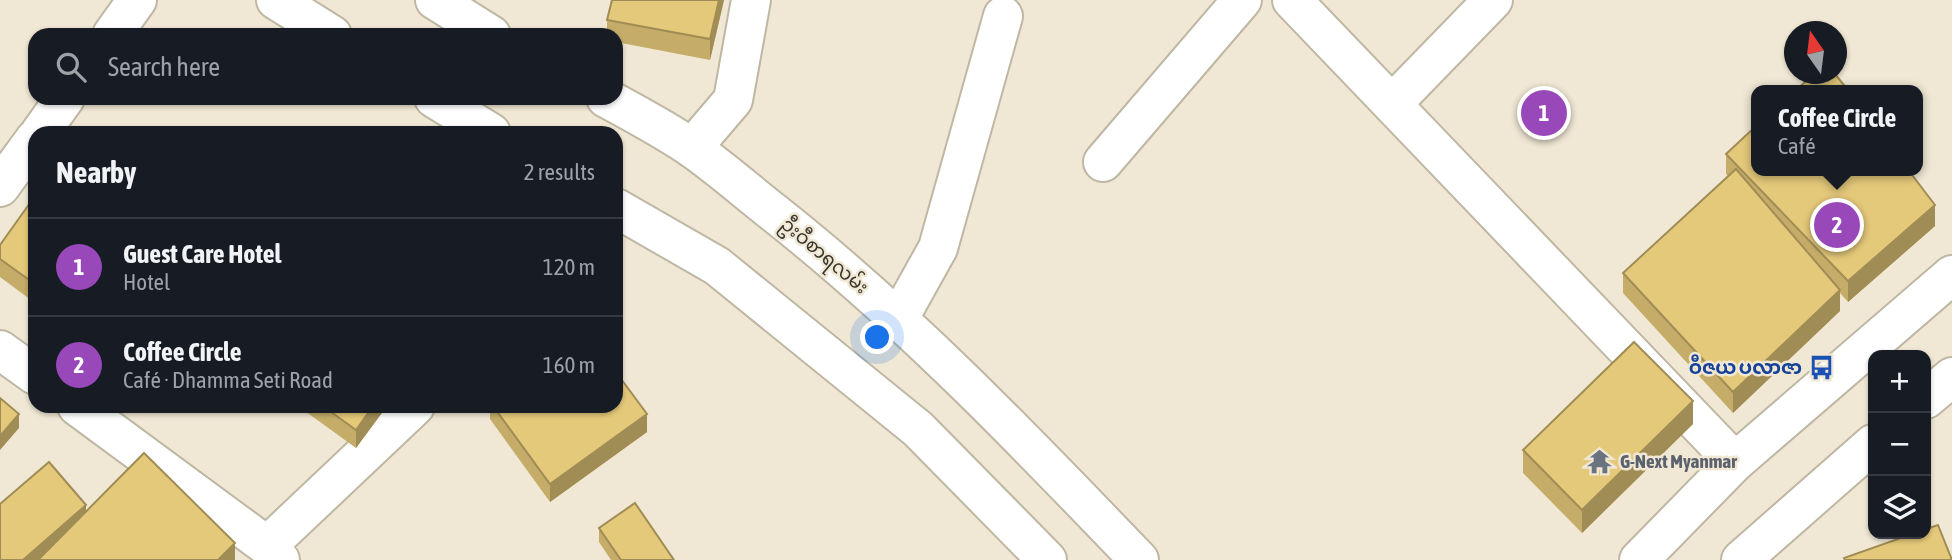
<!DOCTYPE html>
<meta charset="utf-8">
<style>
body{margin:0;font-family:"Asap Condensed","Noto Sans Myanmar",sans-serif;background:#20242c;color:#f1f3f6}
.controls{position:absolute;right:21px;bottom:21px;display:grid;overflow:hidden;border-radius:14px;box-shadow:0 2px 5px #0004}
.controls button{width:63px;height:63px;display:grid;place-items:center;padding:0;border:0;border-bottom:2px solid #363941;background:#171b24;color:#f1f3f6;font:35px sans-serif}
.compass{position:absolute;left:1784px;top:21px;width:63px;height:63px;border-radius:50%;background:#171b24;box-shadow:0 2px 5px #0004;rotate:346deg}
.you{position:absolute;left:878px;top:338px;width:24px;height:24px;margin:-18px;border:5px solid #fff;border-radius:50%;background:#1a73e8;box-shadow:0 0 0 10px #1a73e833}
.badge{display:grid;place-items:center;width:46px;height:46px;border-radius:50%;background:#9848b8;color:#fff;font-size:23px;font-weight:700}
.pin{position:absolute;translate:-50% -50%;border:4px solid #fff;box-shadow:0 2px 7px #0006}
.popup{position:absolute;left:1751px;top:85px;width:172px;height:91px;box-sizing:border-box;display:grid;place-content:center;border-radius:14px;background:#171b24;filter:drop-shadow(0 2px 5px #0005);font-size:23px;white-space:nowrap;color:#9ea1a6}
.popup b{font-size:26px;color:#f1f3f6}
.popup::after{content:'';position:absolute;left:50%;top:100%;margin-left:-14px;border:14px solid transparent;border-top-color:#171b24}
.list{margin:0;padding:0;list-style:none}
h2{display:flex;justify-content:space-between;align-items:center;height:91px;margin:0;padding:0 28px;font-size:30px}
h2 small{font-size:23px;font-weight:400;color:#9ea1a6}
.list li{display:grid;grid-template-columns:46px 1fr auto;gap:21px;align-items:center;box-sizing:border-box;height:98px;padding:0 28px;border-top:2px solid #363941}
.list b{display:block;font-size:26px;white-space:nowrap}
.list p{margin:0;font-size:23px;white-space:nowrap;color:#9ea1a6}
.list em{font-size:23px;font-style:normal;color:#9ea1a6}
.icon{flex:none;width:38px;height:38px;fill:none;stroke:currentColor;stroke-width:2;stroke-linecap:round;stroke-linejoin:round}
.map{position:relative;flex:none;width:1952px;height:560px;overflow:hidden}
.search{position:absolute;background:#171b24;box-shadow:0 2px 5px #0004;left:28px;top:28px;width:595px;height:77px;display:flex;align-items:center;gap:18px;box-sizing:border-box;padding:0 24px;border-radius:21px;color:#9ea1a6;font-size:26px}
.panel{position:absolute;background:#171b24;box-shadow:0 2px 5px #0004;left:28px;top:126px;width:595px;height:287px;border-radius:21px}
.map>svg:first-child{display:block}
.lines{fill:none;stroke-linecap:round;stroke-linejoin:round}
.minor-casing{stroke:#beb7a3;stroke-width:42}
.secondary-casing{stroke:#beb7a3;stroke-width:42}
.minor{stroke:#fff;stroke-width:38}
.secondary{stroke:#fff;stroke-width:38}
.wall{fill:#c5ad69}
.shaded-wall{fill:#a08d55}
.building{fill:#e5c97a;stroke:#a08d55;stroke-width:2}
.labels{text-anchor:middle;stroke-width:5;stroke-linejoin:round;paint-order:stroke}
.street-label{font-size:19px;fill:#39362e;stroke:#f0e8d4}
.transit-label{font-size:19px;font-weight:bold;fill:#164399;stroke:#f0e8d4;text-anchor:end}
.worship-label{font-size:19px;font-weight:bold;fill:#5b616d;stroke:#f0e8d4;text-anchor:start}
</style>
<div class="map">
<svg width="1952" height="560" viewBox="0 0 1952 560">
<rect width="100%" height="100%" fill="#f0e8d4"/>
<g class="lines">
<defs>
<path id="minor" d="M1292 0 1735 462
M112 35 137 0
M1392 104 1493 0
M40 133 65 98
M692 148 733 100 751 0
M1103 162 1242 0
M0 187 35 139
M899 318 938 248 1003 16
M0 350 35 375
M77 406 267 546 280 560
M267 546 415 406"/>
<path id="secondary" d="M276 0 332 35
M435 0 491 35
M434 98 491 133
M606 98C634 113 662 128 689 146 718 166 745 190 773 212 905 316 1022 438 1139 560
M616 208 717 266 918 429 1047 560
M1926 399 1952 377
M1639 560 1735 462 1952 275
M1741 560 1873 444"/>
</defs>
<use href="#minor" class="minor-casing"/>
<use href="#secondary" class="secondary-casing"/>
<use href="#minor" class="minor"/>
<use href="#secondary" class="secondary"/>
</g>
<path class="wall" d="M612 0H724L710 60 616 42V35H607V20Z
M1726 154 1935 226 1848 302 1840 293V311L1733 413 1623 293V273L1728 176 1726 174Z
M35 178V303L0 277V245L35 197 33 195V181Z
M298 406H387L356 448Z
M490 406H616L647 432 550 502 490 419Z
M1693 424 1582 533 1523 473V450Z
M599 528 674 560H611L599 542Z"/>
<path class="shaded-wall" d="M719 0H724L710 60V39Z
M1935 205V226L1848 302V281Z
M1840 290V311L1733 413V392Z
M1693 401V424L1582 533V510Z
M373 406H387L356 448V430Z
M19 414V428L0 450V436Z
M647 414V432L550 502V484Z
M86 505V519L39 560H23Z
M235 543V560H218Z"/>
<path class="building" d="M612 0H719L710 39 607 20Z
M1814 74H1835L1848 90H1796Z
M1756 126V171H1909L1935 205 1848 281 1726 154Z
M1736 169 1840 290 1733 392 1623 273Z
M35 196V284L0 259V245Z
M1634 342 1693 401 1582 510 1523 450Z
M616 372 647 414 550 484 493 406H616Z
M0 398 19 414 0 436Z
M323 406H373L356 430Z
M144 453 235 543 218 560H38Z
M49 462 86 505 23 560H0V504Z
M635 503 674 560H621L599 528Z
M1938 525 1952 560H1845L1844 558 1912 534H1926V529Z"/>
<defs>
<symbol id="bus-bare" viewBox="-9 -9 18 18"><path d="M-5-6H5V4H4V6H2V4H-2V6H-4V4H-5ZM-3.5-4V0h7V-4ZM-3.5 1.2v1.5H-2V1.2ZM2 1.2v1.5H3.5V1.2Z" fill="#1a4fb4" stroke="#f0e8d4" stroke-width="2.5" paint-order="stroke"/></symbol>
<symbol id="temple-bare" viewBox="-9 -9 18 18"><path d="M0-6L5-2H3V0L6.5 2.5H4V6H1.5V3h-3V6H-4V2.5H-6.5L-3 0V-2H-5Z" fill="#6b7280" stroke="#f0e8d4" stroke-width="2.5" paint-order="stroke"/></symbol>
</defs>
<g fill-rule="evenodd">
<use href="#bus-bare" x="1804" y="350" width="35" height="35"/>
<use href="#temple-bare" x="1582" y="444" width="35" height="35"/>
</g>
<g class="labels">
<g class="street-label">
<text transform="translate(825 255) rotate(40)" y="7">ဦးဝီစာရလမ်း</text>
</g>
<g class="transit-label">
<text x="1802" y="374">ဝီဇယ ပလာဇာ</text>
</g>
<g class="worship-label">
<text x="1620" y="468">G-Next Myanmar</text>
</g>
</g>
</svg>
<div class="controls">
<button>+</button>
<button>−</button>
<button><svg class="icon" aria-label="layers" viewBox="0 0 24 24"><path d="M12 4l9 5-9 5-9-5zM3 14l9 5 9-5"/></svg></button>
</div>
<svg class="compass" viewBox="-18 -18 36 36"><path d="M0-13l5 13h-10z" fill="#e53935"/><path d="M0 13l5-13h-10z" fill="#9ea1a6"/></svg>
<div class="you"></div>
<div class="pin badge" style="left:1544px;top:113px">1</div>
<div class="pin badge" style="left:1837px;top:225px">2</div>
<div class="popup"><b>Coffee Circle</b>Café</div>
<div class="search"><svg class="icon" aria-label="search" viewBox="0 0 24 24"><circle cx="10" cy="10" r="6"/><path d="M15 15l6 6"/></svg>Search here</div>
<section class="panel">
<h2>Nearby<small>2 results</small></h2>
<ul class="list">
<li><span class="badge">1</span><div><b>Guest Care Hotel</b><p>Hotel</p></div><em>120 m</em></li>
<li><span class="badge">2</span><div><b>Coffee Circle</b><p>Café · Dhamma Seti Road</p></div><em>160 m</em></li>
</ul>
</section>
</div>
